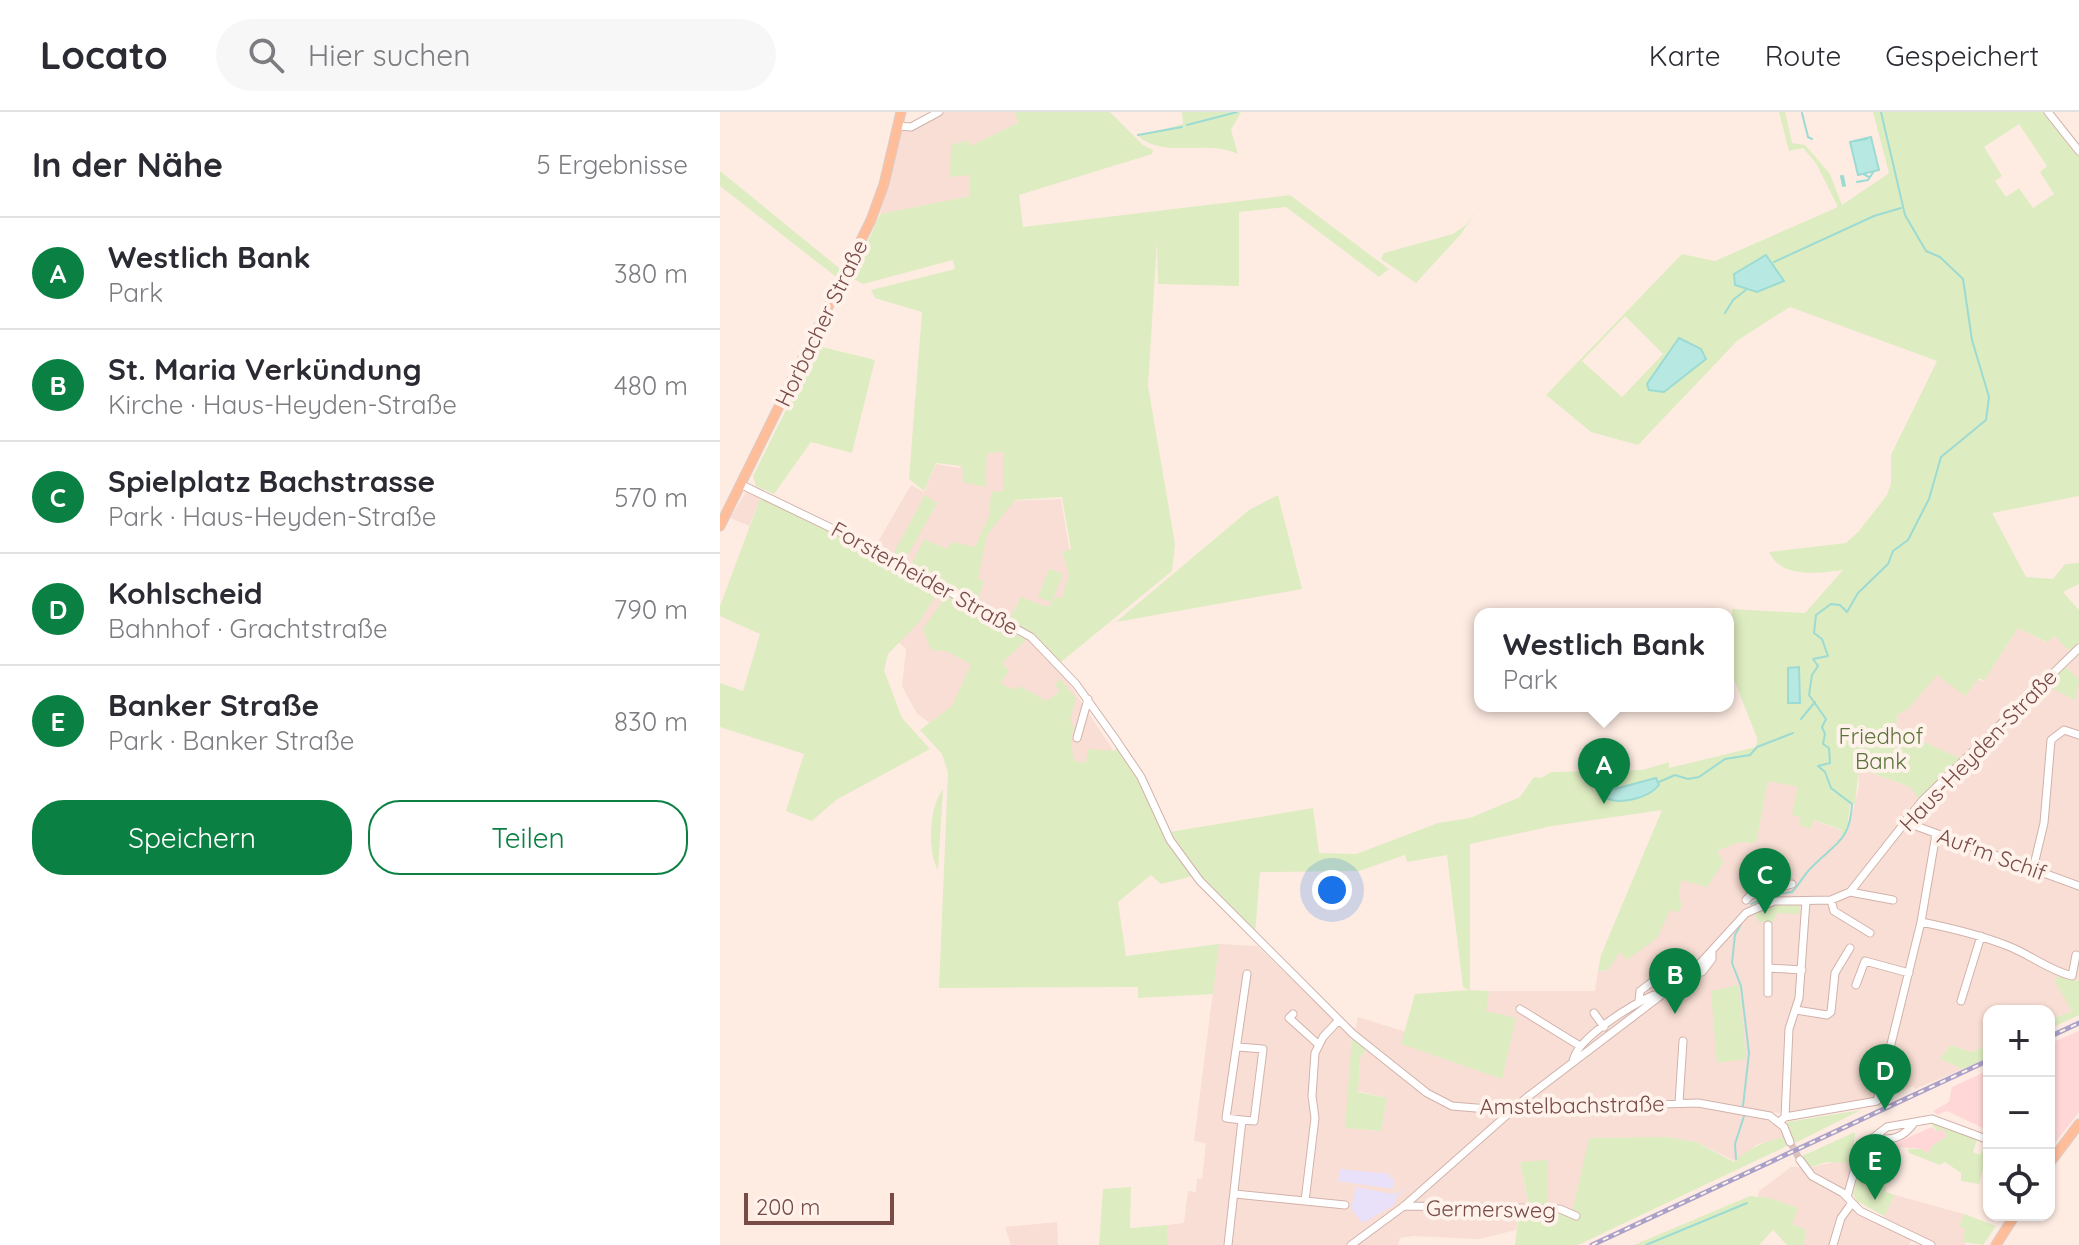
<!DOCTYPE html>
<html lang="de">
<meta charset="utf-8">
<style>
body{margin:0;font-family:Quicksand,sans-serif;background:#f7f7f7;color:#2b2b33}
.controls{position:absolute;right:24px;bottom:24px;display:grid;overflow:hidden;border-radius:16px;box-shadow:0 2px 6px #0004}
.controls button{width:72px;height:72px;display:grid;place-items:center;padding:0;border:0;border-bottom:2px solid #e1e1e2;background:#fff;color:#2b2b33;font:40px sans-serif}
.scale{position:absolute;left:24px;bottom:20px;width:150px;box-sizing:border-box;padding-left:8px;border:4px solid #784b47;border-top:0;font-size:22px;line-height:28px;white-space:nowrap;color:#784b47;-webkit-text-stroke:6px #fff2eb;paint-order:stroke}
.you{position:absolute;left:612px;top:778px;width:28px;height:28px;margin:-20px;border:6px solid #fff;border-radius:50%;background:#1a73e8;box-shadow:0 0 0 12px #1a73e833}
.badge{display:grid;place-items:center;width:52px;height:52px;border-radius:50%;background:#0b8043;color:#fff;font-size:26px;font-weight:700}
.pin{position:absolute;translate:-50% -66px;filter:drop-shadow(0 2px 4px #0008)}
.pin::after{content:'';position:absolute;top:42px;width:28px;height:24px;background:inherit;clip-path:polygon(0 0,100% 0,50% 100%)}
.popup{position:absolute;left:754px;top:496px;width:260px;height:104px;box-sizing:border-box;display:grid;place-content:center;border-radius:16px;background:#fff;filter:drop-shadow(0 2px 6px #0005);font-size:26px;white-space:nowrap;color:#7c7c81}
.popup b{font-size:30px;color:#2b2b33}
.popup::after{content:'';position:absolute;left:50%;top:100%;margin-left:-16px;border:16px solid transparent;border-top-color:#fff}
.list{margin:0;padding:0;list-style:none}
h2{display:flex;justify-content:space-between;align-items:center;height:104px;margin:0;padding:0 32px;font-size:34px}
h2 small{font-size:26px;font-weight:400;color:#7c7c81}
.list li{display:grid;grid-template-columns:52px 1fr auto;gap:24px;align-items:center;box-sizing:border-box;height:112px;padding:0 32px;border-top:2px solid #e1e1e2}
.list b{display:block;font-size:30px;white-space:nowrap}
.list p{margin:0;font-size:26px;white-space:nowrap;color:#7c7c81}
.list em{font-size:26px;font-style:normal;color:#7c7c81}
.actions{display:flex;gap:16px;padding:24px 32px}
.actions a{flex:1;padding:18px 0;border:2px solid #0b8043;border-radius:32px;text-align:center;font-size:28px;color:#0b8043}
.actions .main{background:#0b8043;color:#fff}
.icon{flex:none;width:44px;height:44px;fill:none;stroke:currentColor;stroke-width:2;stroke-linecap:round;stroke-linejoin:round}
.map{position:relative;flex:none;width:1359px;height:1133px;overflow:hidden}
header{display:flex;align-items:center;gap:48px;box-sizing:border-box;height:112px;padding:0 40px;background:#fff;border-bottom:2px solid #e1e1e2}
header strong{font-size:38px}
nav{display:flex;gap:44px;margin-inline-start:auto;font-size:28px}
.search{width:560px;height:72px;background:#f7f7f7;display:flex;align-items:center;gap:20px;box-sizing:border-box;padding:0 28px;border-radius:44px;color:#7c7c81;font-size:30px}
main{display:flex}
aside{flex:1;background:#fff}
.map>svg:first-child{display:block}
.residential{fill:#f8ded4}
.commercial{fill:#ffd7d6}
.education{fill:#e9e0fa}
.green{fill:#deecc1;fill-rule:evenodd}
.water{fill:#b7e9e2;stroke:#9cdbd3;stroke-width:2}
.lines{fill:none;stroke-linecap:round;stroke-linejoin:round}
.stream{stroke:#9cdbd3;stroke-width:2}
.minor-tunnel{stroke:#dcc4bc;stroke-width:7;stroke-dasharray:7 3.5;stroke-linecap:butt}
.minor-casing{stroke:#d2b2ab;stroke-width:9}
.major-casing{stroke:#d9cdcb;stroke-width:11}
.minor{stroke:#fff;stroke-width:7}
.major{stroke:#ffbd99;stroke-width:9}
.rail-casing{stroke:#aba1c8;stroke-width:5}
.rail{stroke:#fff2eb;stroke-width:2;stroke-dasharray:6;stroke-linecap:butt}
.labels{text-anchor:middle;stroke-width:8;stroke-linejoin:round;paint-order:stroke}
.street-label{font-size:22px;fill:#784b47;stroke:#fff2eb}
.park-label{font-size:22px;fill:#5a733a;stroke:#fff2eb}
</style>
<header>
<strong>Locato</strong>
<div class="search"><svg class="icon" aria-label="search" viewBox="0 0 24 24"><circle cx="10" cy="10" r="6"/><path d="M15 15l6 6"/></svg>Hier suchen</div>
<nav><a>Karte</a><a>Route</a><a>Gespeichert</a></nav>
</header>
<main>
<aside>
<h2>In der Nähe<small>5 Ergebnisse</small></h2>
<ul class="list">
<li><span class="badge">A</span><div><b>Westlich Bank</b><p>Park</p></div><em>380 m</em></li>
<li><span class="badge">B</span><div><b>St. Maria Verkündung</b><p>Kirche · Haus-Heyden-Straße</p></div><em>480 m</em></li>
<li><span class="badge">C</span><div><b>Spielplatz Bachstrasse</b><p>Park · Haus-Heyden-Straße</p></div><em>570 m</em></li>
<li><span class="badge">D</span><div><b>Kohlscheid</b><p>Bahnhof · Grachtstraße</p></div><em>790 m</em></li>
<li><span class="badge">E</span><div><b>Banker Straße</b><p>Park · Banker Straße</p></div><em>830 m</em></li>
</ul>
<div class="actions"><a class="main">Speichern</a><a>Teilen</a></div>
</aside>
<div class="map">
<svg width="1359" height="1133" viewBox="0 0 1359 1133">
<rect width="100%" height="100%" fill="#feece3"/>
<path class="residential" d="M221 0H295L298 11 249 35V28L230 65 250 62 251 84 160 102 182 19Z
M244 338H286L287 389 341 387 349 436 360 445 351 486 307 506 301 515 233 477 206 519 306 524 336 552 395 641 363 668 331 628 217 616 197 602 182 574 186 537 170 522 155 435 191 373 204 380 216 352 240 356Z
M27 378 41 384 29 414 10 406Z
M1298 516 1326 530 1335 524 1349 539 1359 530V869L1340 864 1352 899 1329 908V899H1269V933L1251 940 1230 933 1220 947 1243 957 1195 977 1193 974 1181 979 1159 973 1154 991 1073 1003 962 988 746 994 719 987 635 920 638 905 686 920 681 932 765 899 769 879H875L878 858 887 859 900 839 950 798 959 787 961 767 997 739 1019 730 1036 731 1048 668 1078 675 1081 705 1091 716 1093 708 1123 719 1117 730 1131 707 1139 674 1138 656 1190 675 1221 664 1240 647 1176 617 1177 603 1189 596 1217 562 1264 569Z
M499 832 537 834 632 925 626 1016 661 1019 667 986 638 979 640 946 646 938 705 984 732 998 978 995 1045 1006 1059 1016 1064 1025 1036 1033 1017 1050 976 1030 947 1025 927 1027 852 1102 828 1099 800 1051 810 1100 799 1101 796 1118 759 1127 693 1124 680 1126 678 1133H447V1113L464 1111 468 1079 476 1080 477 1067H482L486 1031 474 1029Z
M1123 1048 1132 1051 1125 1077 1088 1056Z
M1071 1055H1079L1160 1111 1175 1083 1244 1102 1240 1114 1245 1116V1133H1204L1192 1127 1189 1133H1084L1086 1119 1072 1112 1074 1094 1038 1085 1039 1079Z
M337 1110 338 1133H291L285 1115Z"/>
<path class="commercial" d="M1359 919V1000L1329 1039V932Z
M1269 958V1019L1227 999 1217 1003 1213 999 1229 990 1232 975Z
M1212 1015 1217 1020 1223 1017 1228 1024 1212 1034 1208 1042 1202 1037 1180 1035 1178 1048 1168 1043 1169 1034Z"/>
<path class="education" d="M620 1057 670 1062 669 1066H674V1077L618 1069Z
M692 1071 677 1084 674 1093 643 1111 631 1097 636 1075 671 1082 680 1080Z"/>
<path class="green" d="M295 0H390L423 33 433 38 432 42 299 83 303 115 570 83 669 157 659 165 566 95 519 100V174L438 172 437 129 428 274 455 432 452 459 341 550 290 506 301 485 327 495 337 485 342 486 349 463 342 440 351 437 342 385 295 388 267 423 258 466 264 469 258 488 191 453 204 427 227 437 232 430 255 435 269 404 271 380 283 379V340L267 341 265 375 243 370 242 354 216 351 204 379 189 367 202 200 155 186 151 178 235 157 233 148 143 172 132 166 160 102 250 84V63L230 65 231 33 249 28 250 34 298 11Z
M462 0H521L511 18 518 42C487 27 444 47 418 24L463 12Z
M1059 0H1065L1072 31 1085 33 1110 62 1122 93 1169 61 1153 0H1325L1359 42V384L1272 401 1306 465 1333 467 1345 452 1359 451V472L1343 480 1359 498V530L1349 539 1335 524 1327 530 1298 516 1264 569 1259 566 1245 584 1217 563 1189 596 1177 603 1176 617 1241 647 1199 687 1190 675 1139 656 1135 692H1130L1127 717 1119 732 1122 718 1094 708 1090 717 1079 713 1081 705 1072 703 1078 675 1048 669 1036 731 1019 730 997 739 1004 750 987 775 961 768 959 787 962 792 959 800 950 798 937 826 907 848 900 840 887 859 878 858 881 843 942 698 832 714 750 732V878L769 879 766 899 796 906 782 967 681 932 695 882 749 878 743 875 727 743 687 750 685 743 639 759 540 760 535 823 479 763 450 720 593 696 599 741 636 742 718 711 750 706 800 685 814 665 821 666 831 660 923 658 949 650V656L1036 635 1037 626 1013 565 1012 497 1085 501 1123 458C1101 461 1061 467 1049 440L1126 431 1139 419 1167 383 1171 371V343L1217 249 1070 195 1018 228 918 333 871 320 826 283 962 142 995 149 1118 95 1096 51 1083 36 1069 39ZM1299 12 1327 54 1320 60 1334 82 1313 96 1299 76 1286 85 1275 69 1282 64 1264 35ZM905 204 943 242 902 285 862 249Z
M0 59 124 160 120 168 0 74Z
M759 95 741 122 696 171 661 147 664 141 733 122 746 113Z
M98 234 155 248 132 341 91 330 54 382 36 374 33 364Z
M205 383 217 391 184 450 172 444Z
M558 383 582 477 396 510 529 398Z
M41 384 221 475 200 509 168 542 164 558 182 606 210 637 116 688 92 709 66 699 84 642 0 615V571L23 579 40 522 0 504V494Z
M329 457 343 462 332 490 318 485Z
M229 479 308 526 282 551 289 559 280 571 294 578 299 574 327 589 340 579 335 573 340 567 356 586 350 608 354 615 351 629 354 649 366 651 368 637 394 639 398 635 409 649 474 764 441 772 431 763 398 790 406 844 499 832 493 882 418 886V875L219 876 228 661 222 642 200 618 232 594 251 552 226 539 211 538 203 517Z
M1345 554 1359 568 1355 588 1325 573Z
M223 677 218 758C207 739 209 695 223 677Z
M1078 792 1080 802 1057 801 1053 810H1039L1033 801 1048 795Z
M1340 864 1359 869V903L1329 917V908L1352 899 1334 868Z
M1019 873 1026 947 997 951 991 879Z
M632 925 646 938 640 946 638 980 667 986 661 1019 625 1016Z
M1230 933 1251 940 1269 933V945L1243 957 1220 947Z
M1141 998 1075 1031 1067 1013V1010Z
M1210 1010 1257 1028 1253 1040 1260 1043 1264 1036 1268 1038 1259 1072 1241 1069V1061L1225 1050 1220 1053 1189 1041 1188 1037H1202L1208 1042 1212 1034 1227 1024 1223 1017 1217 1020Z
M1135 1020 1132 1051 1107 1050 1088 1056 1080 1045Z
M947 1025 976 1030 1014 1050C1029 1036 1043 1030 1064 1025L1067 1034 858 1133H795L799 1100 810 1099 800 1050 828 1048V1099L852 1101 869 1026Z
M1156 1030 1169 1034 1168 1043 1178 1048 1165 1071 1166 1080 1175 1083 1164 1104 1137 1089 1133 1082 1146 1036Z
M411 1075 410 1116 447 1113V1133H379L383 1077Z
M1030 1084 1049 1086 1078 1096 1072 1112 1086 1118 1084 1133H1067L1053 1118 1039 1133H914Z
M1244 1102 1276 1114 1263 1133 1243 1130 1245 1117 1239 1114Z"/>
<path class="water" d="M1151 25 1159 58 1138 63 1130 30Z
M1046 143 1064 169 1037 180 1015 173 1014 162Z
M959 226 981 237 986 247 944 280 929 278 927 272Z
M1079 555 1080 591H1068V556Z
M936 666 939 673C929 686 898 694 884 685L891 678Z"/>
<g class="lines">
<path class="stream" d="M1082 1 1088 25 1092 27
M467 13 517 0
M418 23 462 15
M1136 29 1147 27
M1143 62 1149 65
M1121 64 1123 74
M1123 64 1125 74
M1137 70 1148 68 1154 59
M1054 150 1154 104 1181 96
M1005 201 1013 188 1027 177
M1081 607 1095 590
M939 670 955 663 968 667 979 665 1005 647 1030 643 1037 635 1073 621
M1057 782 1072 780C1080 772 1084 762 1092 755 1115 731 1130 730 1132 692L1111 676 1105 660 1098 654 1110 651 1109 636 1103 632 1105 622 1102 615 1106 607 1089 583 1092 563 1098 554 1093 547 1108 544 1102 527 1094 521 1096 503 1111 492 1120 493 1127 500 1138 481 1168 452 1173 439 1188 428 1209 387 1221 345 1266 308 1269 285 1252 228 1243 167 1220 145 1206 139 1185 103 1161 0
M1031 792 1050 784
M1021 812 1015 823 1012 851 1021 874 1029 941 1023 994
M1016 1047 1015 1032 1024 1004
M926 1133 1027 1091"/>
<path class="minor-tunnel" d="M1070 1030 1080 1048"/>
<defs>
<path id="minor" d="M1328 0 1359 39
M178 14 191 15 219 0
M22 373 134 427 311 525 356 572 394 625 421 665 450 728 480 769 633 922 707 981 732 994 768 997 978 991 1050 1004 1064 1015 1070 1030
M357 626 368 587
M1187 707 1196 714 1359 774
M1313 757 1324 711 1331 628 1344 618 1359 623
M1130 780 1173 788
M1026 788 1031 783 1072 772
M1111 788 1114 799 1150 821
M1201 810C1231 816 1260 823 1288 834 1311 843 1328 858 1352 864L1356 843
M1048 813V881
M1049 856 1082 858
M973 859 982 860 992 847V840
M1136 873 1145 849 1189 861
M919 889 920 879 959 850
M1241 889 1261 824
M800 897 860 934
M1076 898 1107 903 1111 900 1115 861 1130 836
M874 901 884 915
M573 902 569 906 598 932
M518 935 543 937 534 1009 522 1008
M853 950C854 928 914 891 934 883
M959 991 963 929
M1065 1005 1069 917 1079 886 1086 789
M1059 1010 1065 1005 1157 989 1201 810 1216 722
M1154 1026C1172 1029 1183 1026 1194 1011
M1080 1048 1092 1064 1123 1081 1140 1099 1211 1133
M515 1082 625 1093
M1127 1085 1141 1035 1167 1015 1212 1007 1269 1028
M585 1089 595 1006 592 984 595 941 603 925 618 909
M684 1094 840 1097 856 1104
M508 1133 522 1008 506 1006 527 862
M631 1133 684 1094 805 987 973 859 1026 801 1054 789 1111 788 1130 780 1202 689 1359 536
M1113 1133 1121 1106 1132 1091"/>
<path id="major" d="M0 414 151 108 164 72 181 0
M1329 1052 1359 1012
M1276 1133 1295 1103"/>
</defs>
<use href="#minor" class="minor-casing"/>
<use href="#major" class="major-casing"/>
<use href="#minor" class="minor"/>
<use href="#major" class="major"/>
<defs>
<path id="rail" d="M1329 925 1359 911
M872 1133 1269 948"/>
</defs>
<use href="#rail" class="rail-casing"/>
<use href="#rail" class="rail"/>
</g>
<g class="labels">
<g class="street-label">
<text transform="translate(101 211) rotate(-64)" y="8">Horbacher Straße</text>
<text transform="translate(205 466) rotate(29)" y="8">Forsterheider Straße</text>
<text transform="translate(1258 638) rotate(-46)" y="8">Haus-Heyden-Straße</text>
<text transform="translate(1272 742) rotate(20)" y="8">Auf'm Schif</text>
<text transform="translate(852 993) rotate(-1)" y="8">Amstelbachstraße</text>
<text transform="translate(771 1097) rotate(1)" y="8">Germersweg</text>
</g>
<g class="park-label">
<text x="1161" y="632">Friedhof<tspan x="1161" dy="25">Bank</tspan></text>
</g>
</g>
</svg>
<div class="controls">
<button>+</button>
<button>−</button>
<button><svg class="icon" aria-label="locate" viewBox="0 0 24 24"><circle cx="12" cy="12" r="6"/><path d="M12 2v4M12 18v4M2 12h4M18 12h4"/></svg></button>
</div>
<div class="scale">200 m</div>
<div class="you"></div>
<div class="pin badge" style="left:884px;top:692px">A</div>
<div class="popup"><b>Westlich Bank</b>Park</div>
<div class="pin badge" style="left:955px;top:902px">B</div>
<div class="pin badge" style="left:1045px;top:802px">C</div>
<div class="pin badge" style="left:1165px;top:998px">D</div>
<div class="pin badge" style="left:1155px;top:1088px">E</div>
</div>
</main>
